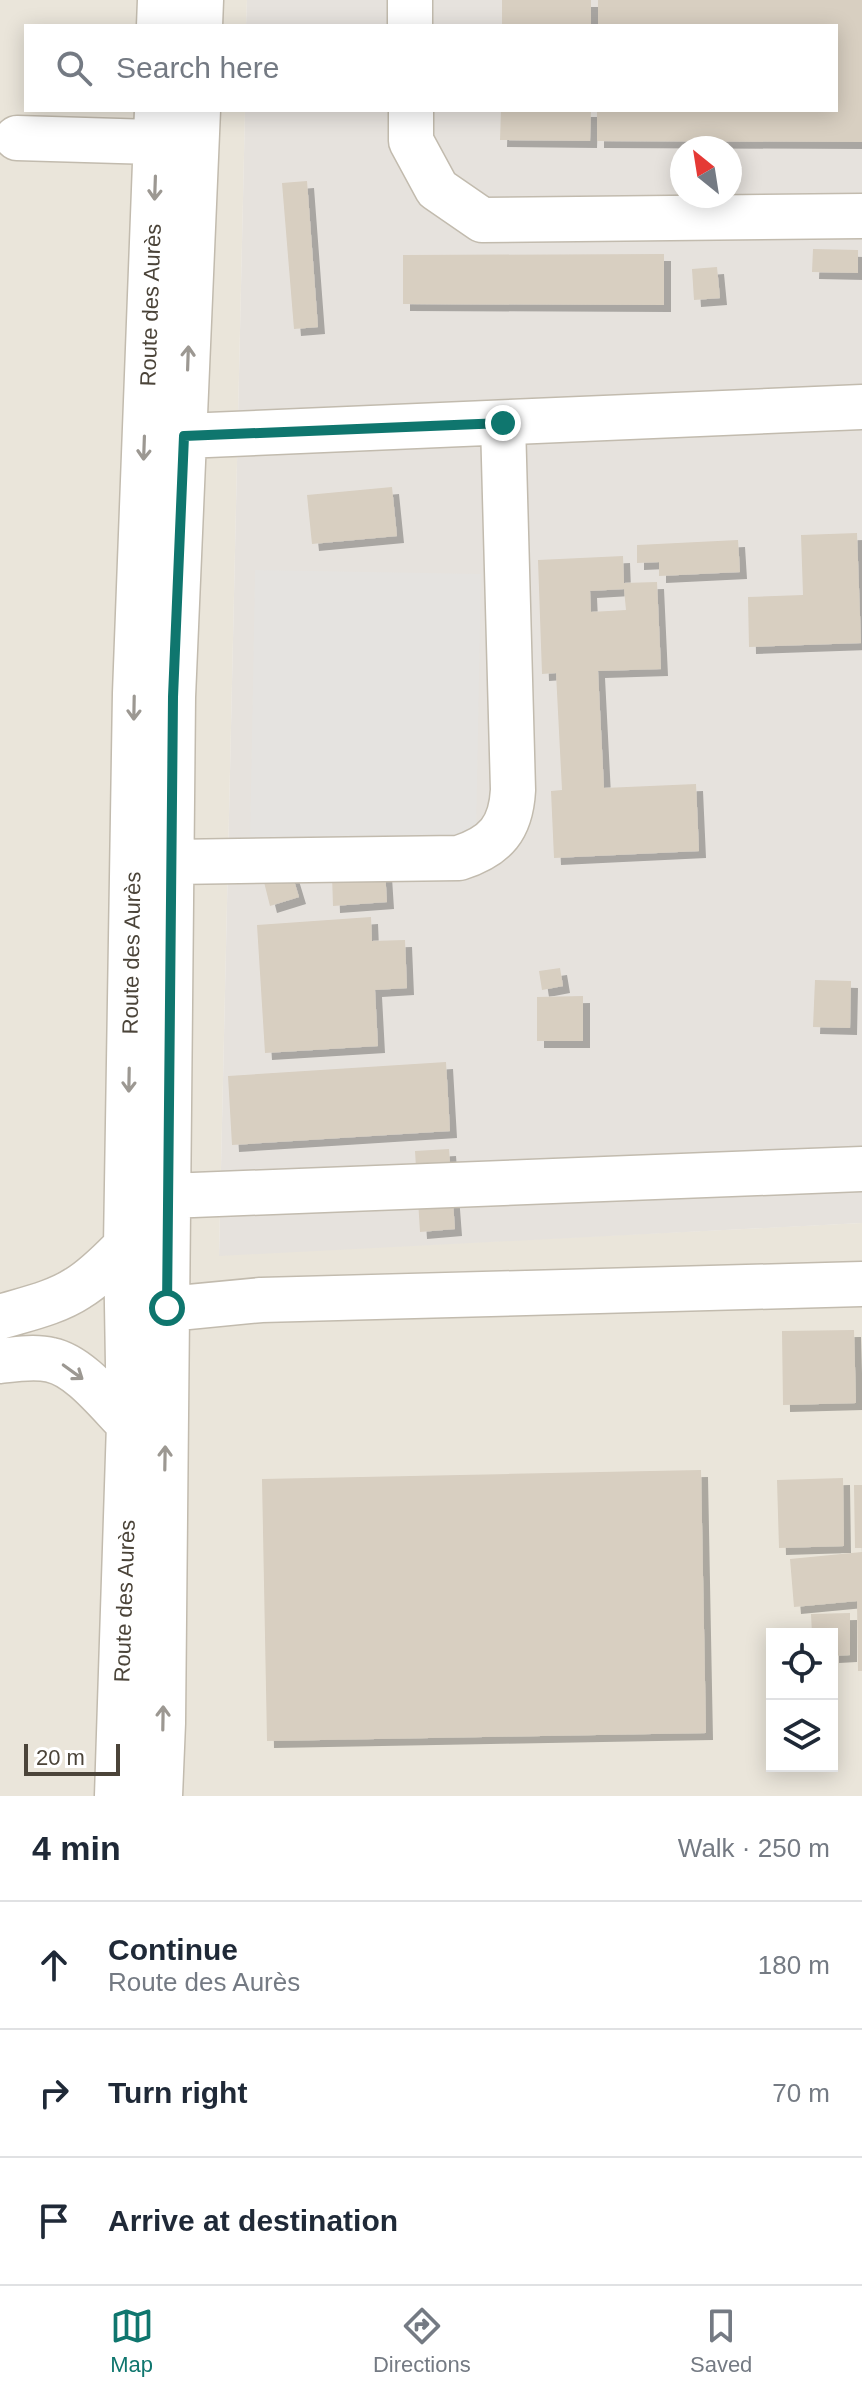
<!DOCTYPE html>
<meta charset="utf-8">
<style>
body{margin:0;font-family:Helvetica,sans-serif;background:#f6f6f7;color:#1f2937}
.controls{position:absolute;right:24px;bottom:24px;display:grid;overflow:hidden;border-radius:0px;box-shadow:0 4px 20px #0003}
.controls button{width:72px;height:72px;display:grid;place-items:center;padding:0;border:0;border-bottom:2px solid #e0e1e3;background:#fff;color:#1f2937;font:40px sans-serif}
.compass{position:absolute;left:670px;top:136px;width:72px;height:72px;border-radius:50%;background:#fff;box-shadow:0 4px 20px #0003;rotate:330deg}
.scale{position:absolute;left:24px;bottom:20px;width:96px;box-sizing:border-box;padding-left:8px;border:4px solid #4b4439;border-top:0;font-size:22px;line-height:28px;white-space:nowrap;color:#4b4439;-webkit-text-stroke:6px #fff;paint-order:stroke}
.stop{position:absolute;width:24px;height:24px;margin:-18px;border:6px solid #0f766e;border-radius:50%;background:#fff}
.stop.end{background:#0f766e;border-color:#fff;box-shadow:0 2px 8px #0008}
.list{margin:0;padding:0;list-style:none}
h2{display:flex;justify-content:space-between;align-items:center;height:104px;margin:0;padding:0 32px;font-size:34px}
h2 small{font-size:26px;font-weight:400;color:#747a83}
.list li{display:grid;grid-template-columns:52px 1fr auto;gap:24px;align-items:center;box-sizing:border-box;height:128px;padding:0 32px;border-top:2px solid #e0e1e3}
.list b{display:block;font-size:30px;white-space:nowrap}
.list p{margin:0;font-size:26px;white-space:nowrap;color:#747a83}
.list em{font-size:26px;font-style:normal;color:#747a83}
.icon{flex:none;width:44px;height:44px;fill:none;stroke:currentColor;stroke-width:2;stroke-linecap:round;stroke-linejoin:round}
.map{position:relative;flex:none;width:862px;height:1796px;overflow:hidden}
.search{position:absolute;background:#fff;box-shadow:0 4px 20px #0003;left:24px;right:24px;top:24px;height:88px;display:flex;align-items:center;gap:20px;box-sizing:border-box;padding:0 28px;border-radius:0px;color:#747a83;font-size:30px}
.sheet{height:488px;background:#fff}
nav{display:flex;justify-content:space-around;align-items:center;box-sizing:border-box;height:112px;border-top:2px solid #e0e1e3;background:#fff;font-size:22px;color:#747a83}
nav a{display:grid;justify-items:center;gap:4px}
nav .on{color:#0f766e}
.map>svg:first-child{display:block}
.residential{fill:#eae5da;fill-rule:evenodd}
.industrial{fill:#e6e2dd;fill-rule:evenodd}
.parking{fill:#e5e3e0}
.building{fill:#d8cfc1;fill-rule:evenodd;filter:url(#shadow)}
.lines{fill:none;stroke-linecap:round;stroke-linejoin:round}
.minor-casing{stroke:#c2bbae;stroke-width:47}
.minor{stroke:#fff;stroke-width:44}
.oneway{stroke:#9c9892}
.route{stroke:#0f766e;stroke-width:10}
.labels{text-anchor:middle;stroke-width:8;stroke-linejoin:round;paint-order:stroke}
.street-label{font-size:22px;fill:#4b4439;stroke:#fff}
</style>
<div class="map">
<svg width="862" height="1796" viewBox="0 0 862 1796">
<defs>
<filter id="shadow"><feDropShadow dx="7" dy="7" stdDeviation="0" flood-color="#0004"/></filter>
</defs>
<rect width="100%" height="100%" fill="#f6f3ec"/>
<path class="residential" d="M0 0H247L246 26H26V110H245L219 1255 862 1223V1796H0ZM772 1634H832V1766H772Z"/>
<path class="industrial" d="M247 0H862V1223L219 1256 245 110H836V26H246ZM682 148H730V196H682Z"/>
<path class="parking" d="M255 570 481 574 476 842 250 838Z"/>
<path class="building" d="M502 0H591V26H502Z
M598 0H862V142L597 141V110H836V26H598Z
M501 110H591L590 141 500 140Z
M307 181 318 327 294 329 282 183Z
M813 249 858 250V273L812 272Z
M664 254V305L403 304V255Z
M717 267 720 298 694 300 692 269Z
M392 487 397 536 312 544 307 495Z
M857 533 861 643 749 647 748 597 803 595 801 535Z
M738 540 740 572 659 576V562L637 563V545Z
M623 556 624 583 657 582 661 669 598 671 604 788 696 784 699 851 554 858 551 791 562 790 556 673 542 674 538 560ZM624 589 626 610 591 612 590 591Z
M385 871 387 902 333 906 332 875Z
M292 874 299 897 270 906 264 882Z
M371 917 372 941 405 940 407 988 375 990 378 1046 265 1053 257 925Z
M560 968 563 986 542 990 539 971Z
M815 980 851 981 850 1028 813 1027Z
M583 996V1041H537V997Z
M446 1062 450 1131 232 1145 228 1076Z
M449 1149 455 1229 420 1232 415 1151Z
M854 1330 856 1403 783 1405 782 1331Z
M701 1470 706 1733 267 1741 262 1479Z
M843 1478 844 1546 779 1548 777 1480Z
M854 1485H862V1548H855Z
M862 1552V1671H858L857 1601 794 1607 790 1559Z
M850 1613V1655L832 1656V1634H812L811 1614Z"/>
<g class="lines">
<defs>
<path id="minor" d="M410 0V26
M159 26 160 0
M200 26 201 0
M411 110V141L437 189 482 220 862 216
M17 138 187 143
M184 436 862 407
M172 862 459 858C496 846 511 828 513 790L503 423
M137 1194 168 1196 862 1169
M137 1312 261 1300 862 1284
M0 1317C26 1309 55 1303 78 1288 96 1277 111 1261 126 1246
M0 1361C16 1359 35 1356 51 1360 80 1366 108 1403 129 1424
M117 1796 129 1424 126 1246 135 693 157 110
M160 1796 163 1723 173 697 198 110"/>
</defs>
<use href="#minor" class="minor-casing"/>
<use href="#minor" class="minor"/>
</g>
<defs><path id="oneway-shaft" d="M-6 0H5M1.5-3L5.5 0L1.5 3" fill="none" stroke-width="1.6" stroke-linecap="round" stroke-linejoin="round" transform="scale(2)"/></defs>
<g class="oneway">
<use href="#oneway-shaft" transform="translate(155 188) rotate(92)"/>
<use href="#oneway-shaft" transform="translate(188 358) rotate(-88)"/>
<use href="#oneway-shaft" transform="translate(144 448) rotate(92)"/>
<use href="#oneway-shaft" transform="translate(134 708) rotate(91)"/>
<use href="#oneway-shaft" transform="translate(129 1080) rotate(91)"/>
<use href="#oneway-shaft" transform="translate(73 1372) rotate(36)"/>
<use href="#oneway-shaft" transform="translate(165 1458) rotate(-89)"/>
<use href="#oneway-shaft" transform="translate(163 1718) rotate(-89)"/>
</g>
<g class="lines">
<path class="route" d="M167 1308 173 697 184 436 503 423"/>
</g>
<g class="labels">
<g class="street-label">
<text transform="translate(150 305) rotate(-88)" y="8">Route des Aurès</text>
<text transform="translate(131 953) rotate(-89)" y="8">Route des Aurès</text>
<text transform="translate(124 1601) rotate(-88)" y="8">Route des Aurès</text>
</g>
</g>
</svg>
<div class="controls">
<button><svg class="icon" aria-label="locate" viewBox="0 0 24 24"><circle cx="12" cy="12" r="6"/><path d="M12 2v4M12 18v4M2 12h4M18 12h4"/></svg></button>
<button><svg class="icon" aria-label="layers" viewBox="0 0 24 24"><path d="M12 4l9 5-9 5-9-5zM3 14l9 5 9-5"/></svg></button>
</div>
<svg class="compass" viewBox="-18 -18 36 36"><path d="M0-13l5 13h-10z" fill="#e53935"/><path d="M0 13l5-13h-10z" fill="#747a83"/></svg>
<div class="scale">20 m</div>
<div class="stop" style="left:167px;top:1308px"></div>
<div class="stop end" style="left:503px;top:423px"></div>
<div class="search"><svg class="icon" aria-label="search" viewBox="0 0 24 24"><circle cx="10" cy="10" r="6"/><path d="M15 15l6 6"/></svg>Search here</div>
</div>
<section class="sheet">
<h2>4 min<small>Walk · 250 m</small></h2>
<ul class="list">
<li><svg class="icon" aria-label="ahead" viewBox="0 0 24 24"><path d="M12 20V5M6 11l6-6 6 6"/></svg><div><b>Continue</b><p>Route des Aurès</p></div><em>180 m</em></li>
<li><svg class="icon" aria-label="right" viewBox="0 0 24 24"><path d="M7 20v-9h11M14 6l5 5-5 5"/></svg><div><b>Turn right</b></div><em>70 m</em></li>
<li><svg class="icon" aria-label="arrive" viewBox="0 0 24 24"><path d="M6 21V4h12l-3 4 3 4H6"/></svg><div><b>Arrive at destination</b></div></li>
</ul>
</section>
<nav>
<a class="on"><svg class="icon" aria-label="map" viewBox="0 0 24 24"><path d="M3 6l6-2 6 2 6-2v14l-6 2-6-2-6 2zM9 4v14M15 6v14"/></svg>Map</a>
<a><svg class="icon" aria-label="directions" viewBox="0 0 24 24"><path d="M12 3l9 9-9 9-9-9zM9 14v-3h6M13 9l2 2-2 2"/></svg>Directions</a>
<a><svg class="icon" aria-label="saved" viewBox="0 0 24 24"><path d="M7 4h10v16l-5-4-5 4z"/></svg>Saved</a>
</nav>
